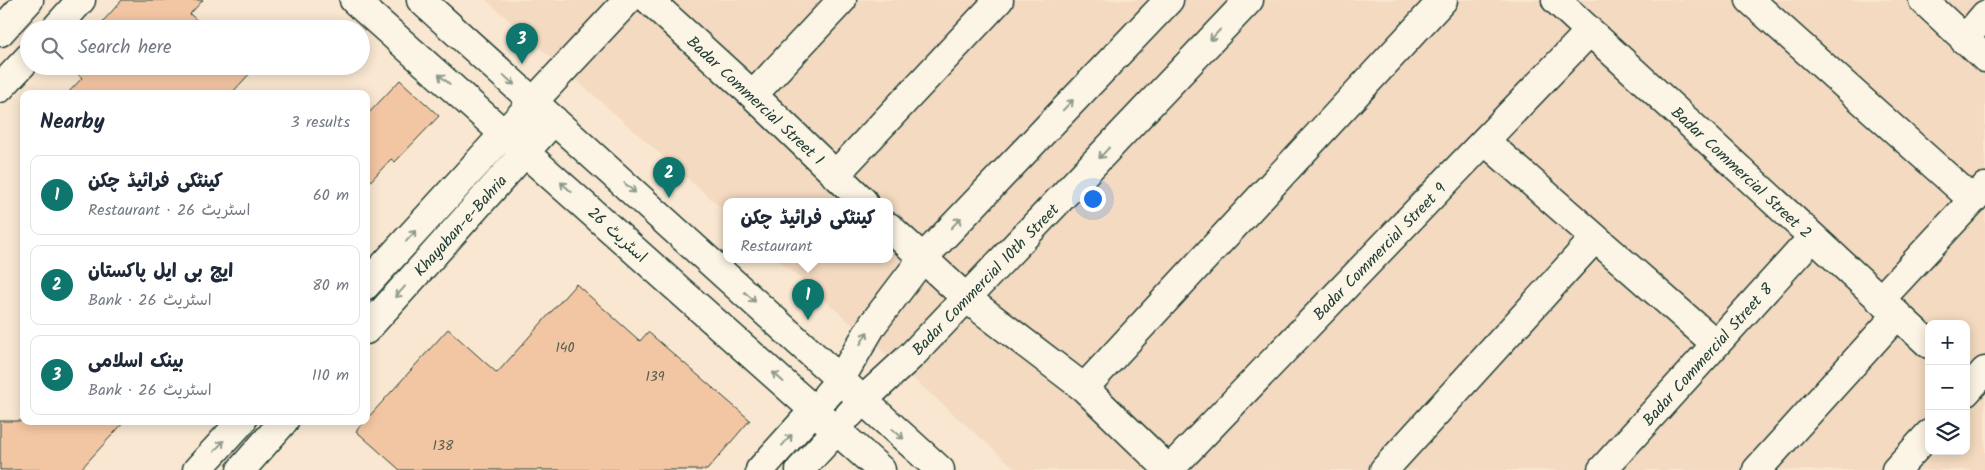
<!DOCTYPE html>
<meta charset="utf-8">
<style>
body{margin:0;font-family:Kalam,"Playpen Sans Arabic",sans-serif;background:#f6f6f7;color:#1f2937}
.controls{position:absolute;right:15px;bottom:15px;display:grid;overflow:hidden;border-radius:10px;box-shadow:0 2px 12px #0003}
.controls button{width:45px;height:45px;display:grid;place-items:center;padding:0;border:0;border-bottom:1px solid #e0e1e3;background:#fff;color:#1f2937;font:25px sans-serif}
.you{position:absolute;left:1092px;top:198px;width:18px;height:18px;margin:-12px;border:4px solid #fff;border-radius:50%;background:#1a73e8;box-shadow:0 0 0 8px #1a73e833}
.badge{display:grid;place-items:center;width:32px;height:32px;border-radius:50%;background:#0f766e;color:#fff;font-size:16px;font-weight:700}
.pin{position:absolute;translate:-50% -41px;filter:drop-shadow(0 1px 2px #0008)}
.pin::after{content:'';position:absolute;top:26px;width:18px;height:15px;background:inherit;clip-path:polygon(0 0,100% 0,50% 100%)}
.popup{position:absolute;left:723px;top:198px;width:170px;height:65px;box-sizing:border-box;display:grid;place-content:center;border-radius:10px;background:#fff;filter:drop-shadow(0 1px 4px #0005);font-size:16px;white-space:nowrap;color:#747a83}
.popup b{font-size:19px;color:#1f2937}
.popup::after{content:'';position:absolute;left:50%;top:100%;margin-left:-10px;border:10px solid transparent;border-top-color:#fff}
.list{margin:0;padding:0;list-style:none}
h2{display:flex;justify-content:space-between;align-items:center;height:65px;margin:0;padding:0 20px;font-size:21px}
h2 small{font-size:16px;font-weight:400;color:#747a83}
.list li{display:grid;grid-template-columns:32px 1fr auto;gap:15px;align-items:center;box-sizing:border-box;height:80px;margin:0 10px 10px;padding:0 10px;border:1px solid #e0e1e3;border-radius:10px}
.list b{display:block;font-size:19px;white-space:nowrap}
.list p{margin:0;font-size:16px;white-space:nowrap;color:#747a83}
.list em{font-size:16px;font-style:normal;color:#747a83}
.icon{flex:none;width:28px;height:28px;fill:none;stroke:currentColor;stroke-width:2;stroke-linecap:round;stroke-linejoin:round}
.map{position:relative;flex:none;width:1985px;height:470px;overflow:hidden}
.search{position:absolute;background:#fff;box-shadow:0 2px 12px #0003;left:20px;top:20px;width:350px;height:55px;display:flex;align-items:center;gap:12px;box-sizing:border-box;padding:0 18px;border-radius:28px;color:#747a83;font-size:19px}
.panel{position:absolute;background:#fff;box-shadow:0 2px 12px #0003;left:20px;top:90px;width:350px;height:335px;border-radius:10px}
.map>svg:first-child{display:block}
.built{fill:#f3dac0;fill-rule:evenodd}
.building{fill:#f3c6a3;stroke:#1f3d34}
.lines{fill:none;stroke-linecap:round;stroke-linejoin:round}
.minor-casing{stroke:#1f3d34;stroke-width:31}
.tertiary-casing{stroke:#1f3d34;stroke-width:31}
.secondary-casing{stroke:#1f3d34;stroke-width:31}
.minor{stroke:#fcf5e5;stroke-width:28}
.tertiary{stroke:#fcf5e5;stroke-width:28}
.secondary{stroke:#fcf5e5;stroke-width:28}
.oneway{stroke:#8e998c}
.labels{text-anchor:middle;stroke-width:5;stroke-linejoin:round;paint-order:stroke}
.number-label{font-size:14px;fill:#545f50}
.street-label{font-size:16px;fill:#1f3d34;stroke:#fcf5e5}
</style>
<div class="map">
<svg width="1985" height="470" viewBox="0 0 1985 470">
<rect width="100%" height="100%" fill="#f9e7d1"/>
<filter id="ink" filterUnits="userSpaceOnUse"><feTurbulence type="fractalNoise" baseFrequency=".02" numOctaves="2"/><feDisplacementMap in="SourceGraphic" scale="10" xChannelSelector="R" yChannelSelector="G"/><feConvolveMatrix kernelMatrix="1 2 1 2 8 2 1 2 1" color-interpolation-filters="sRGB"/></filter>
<g filter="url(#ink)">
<path class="built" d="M486 0H1985V470H1017L778 259H889V201H727V213ZM1929 324H1966V451H1929Z"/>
<path class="building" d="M122 0H203L190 14 206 29H96Z
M69 66H247L252 71 231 94H67L82 78Z
M400 80 439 116 395 162 391 159 366 186V116Z
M576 284 640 341 648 332 750 420 707 470H400L356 431 448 329 497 373Z
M0 421H125L80 470H0Z"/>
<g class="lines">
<defs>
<path id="minor" d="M649 0 753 95 863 201
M1556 0 1929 344
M1750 0 1973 200
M1923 0 1985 58
M1964 40 1985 15
M753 95 842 0
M533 102 628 0
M1485 141 1716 344
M835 175 999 0
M889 227 966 298 1084 388 1169 470
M1880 300 1985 187
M1084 388 1443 0
M1966 392 1985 371
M1169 470 1589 32
M1384 470 1595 238
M1602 470 1813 237
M1757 470 1897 315
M1896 470 1929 434"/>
<path id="tertiary" d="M760 470 815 409
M800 470 837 430"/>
<path id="secondary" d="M354 0 881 470
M421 0 940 470
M55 29 81 0
M0 32 29 0
M0 88 29 57
M366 285 533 102
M366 330 554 120
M827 395 840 380 873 324 923 258 1169 0
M849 415 862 401 913 354 1249 0
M197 470 242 421
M241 470 284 421"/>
</defs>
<use href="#minor" class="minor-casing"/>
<use href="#tertiary" class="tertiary-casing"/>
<use href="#secondary" class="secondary-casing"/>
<use href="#minor" class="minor"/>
<use href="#tertiary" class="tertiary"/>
<use href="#secondary" class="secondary"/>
</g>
<defs><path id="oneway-shaft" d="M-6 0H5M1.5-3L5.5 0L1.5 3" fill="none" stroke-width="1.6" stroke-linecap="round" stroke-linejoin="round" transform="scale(1.25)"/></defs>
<g class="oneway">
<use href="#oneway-shaft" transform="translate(1215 35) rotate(133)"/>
<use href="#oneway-shaft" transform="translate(444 79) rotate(-139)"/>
<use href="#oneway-shaft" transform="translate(509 80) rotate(42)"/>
<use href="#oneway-shaft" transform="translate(1068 105) rotate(-46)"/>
<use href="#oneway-shaft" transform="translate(1104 153) rotate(133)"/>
<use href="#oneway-shaft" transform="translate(566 187) rotate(-138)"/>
<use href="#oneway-shaft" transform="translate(630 188) rotate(42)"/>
<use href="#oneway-shaft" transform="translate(956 223) rotate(-46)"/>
<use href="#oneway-shaft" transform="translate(411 236) rotate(-48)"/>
<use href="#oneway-shaft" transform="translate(400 292) rotate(132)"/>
<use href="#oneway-shaft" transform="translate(750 297) rotate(42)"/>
<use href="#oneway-shaft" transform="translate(864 338) rotate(-60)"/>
<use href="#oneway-shaft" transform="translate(778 377) rotate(-138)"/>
<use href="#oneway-shaft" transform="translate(898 434) rotate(41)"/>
<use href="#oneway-shaft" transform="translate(787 440) rotate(-48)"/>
<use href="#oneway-shaft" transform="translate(219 446) rotate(-48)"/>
</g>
</g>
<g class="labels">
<g class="number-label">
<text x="565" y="352">140</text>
<text x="655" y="381">139</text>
<text x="443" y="450">138</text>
</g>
<g class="street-label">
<text transform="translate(756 100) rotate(43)" y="6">Badar Commercial Street 1</text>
<text transform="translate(1742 172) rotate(43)" y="6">Badar Commercial Street 2</text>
<text transform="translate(460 225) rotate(-48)" y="6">Khayaban-e-Bahria</text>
<text transform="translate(618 234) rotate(42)" y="6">اسٹریٹ 26</text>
<text transform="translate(1379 251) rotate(-46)" y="6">Badar Commercial Street 9</text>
<text transform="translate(985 279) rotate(-46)" y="6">Badar Commercial 10th Street</text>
<text transform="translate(1707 354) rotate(-48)" y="6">Badar Commercial Street 8</text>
</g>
</g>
</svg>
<div class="controls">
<button>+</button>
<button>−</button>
<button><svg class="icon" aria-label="layers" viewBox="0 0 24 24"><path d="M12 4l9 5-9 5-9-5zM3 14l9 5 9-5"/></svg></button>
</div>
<div class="you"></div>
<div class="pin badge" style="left:808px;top:320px">1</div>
<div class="popup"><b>کینٹکی فرائیڈ چکن</b>Restaurant</div>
<div class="pin badge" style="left:669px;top:198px">2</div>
<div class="pin badge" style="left:522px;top:64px">3</div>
<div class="search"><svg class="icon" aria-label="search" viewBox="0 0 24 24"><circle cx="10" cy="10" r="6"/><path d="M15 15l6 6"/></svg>Search here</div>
<section class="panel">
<h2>Nearby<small>3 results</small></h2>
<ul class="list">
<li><span class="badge">1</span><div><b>کینٹکی فرائیڈ چکن</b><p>Restaurant · اسٹریٹ 26</p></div><em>60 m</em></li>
<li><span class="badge">2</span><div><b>ایچ بی ایل پاکستان</b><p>Bank · اسٹریٹ 26</p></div><em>80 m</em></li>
<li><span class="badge">3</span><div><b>بینک اسلامی</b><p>Bank · اسٹریٹ 26</p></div><em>110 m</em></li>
</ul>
</section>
</div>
